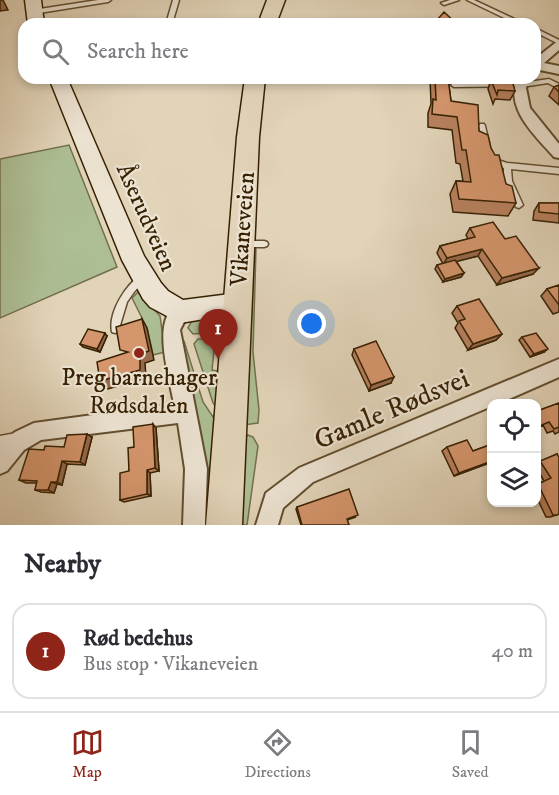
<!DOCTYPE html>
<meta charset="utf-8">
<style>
body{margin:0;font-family:"IM FELL DW Pica",serif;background:#f7f7f7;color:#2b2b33}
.controls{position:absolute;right:18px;bottom:18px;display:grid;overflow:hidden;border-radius:12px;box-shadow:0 3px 9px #0003}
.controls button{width:54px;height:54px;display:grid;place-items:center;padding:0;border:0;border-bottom:2px solid #e1e1e2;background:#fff;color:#2b2b33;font:30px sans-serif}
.you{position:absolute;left:312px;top:324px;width:21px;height:21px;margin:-15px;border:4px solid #fff;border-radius:50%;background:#1a73e8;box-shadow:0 0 0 9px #1a73e833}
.badge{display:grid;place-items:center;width:39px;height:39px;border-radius:50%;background:#8f2418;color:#fff;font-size:20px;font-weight:700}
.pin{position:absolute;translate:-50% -50px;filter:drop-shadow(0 2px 3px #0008)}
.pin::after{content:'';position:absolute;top:32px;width:21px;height:18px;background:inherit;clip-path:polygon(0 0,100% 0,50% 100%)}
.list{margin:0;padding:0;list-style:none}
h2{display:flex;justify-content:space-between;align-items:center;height:78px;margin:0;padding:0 24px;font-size:26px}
h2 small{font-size:20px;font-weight:400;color:#7c7c81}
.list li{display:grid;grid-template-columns:39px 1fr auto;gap:18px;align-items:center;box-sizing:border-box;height:96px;margin:0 12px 12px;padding:0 12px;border:2px solid #e1e1e2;border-radius:18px}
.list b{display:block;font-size:22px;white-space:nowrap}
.list p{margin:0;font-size:20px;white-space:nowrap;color:#7c7c81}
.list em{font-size:20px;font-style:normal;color:#7c7c81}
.icon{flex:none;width:33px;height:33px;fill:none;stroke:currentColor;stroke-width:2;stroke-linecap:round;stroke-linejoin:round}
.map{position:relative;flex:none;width:559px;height:525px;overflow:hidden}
.search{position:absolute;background:#fff;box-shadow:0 3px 9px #0003;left:18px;right:18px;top:18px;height:66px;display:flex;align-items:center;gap:15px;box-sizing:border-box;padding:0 21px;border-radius:18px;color:#7c7c81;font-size:22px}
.sheet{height:186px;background:#fff}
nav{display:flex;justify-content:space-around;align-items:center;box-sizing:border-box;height:84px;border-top:2px solid #e1e1e2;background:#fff;font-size:16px;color:#7c7c81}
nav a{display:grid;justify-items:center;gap:3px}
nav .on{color:#8f2418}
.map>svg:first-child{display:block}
.green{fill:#adbe94;stroke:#72704c;stroke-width:1.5}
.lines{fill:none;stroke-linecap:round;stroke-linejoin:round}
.lane-casing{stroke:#624e30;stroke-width:3}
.street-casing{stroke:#624e30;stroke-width:4}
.secondary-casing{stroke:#372103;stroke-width:3}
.primary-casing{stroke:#372103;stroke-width:3}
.lane{fill:#ece3d2;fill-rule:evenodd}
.street{fill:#ece3d2;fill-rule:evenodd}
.secondary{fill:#ece3d2;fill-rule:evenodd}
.primary{fill:#e2d4b9;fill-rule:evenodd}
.wall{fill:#b8815e;stroke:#372103;stroke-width:1.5}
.shaded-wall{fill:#96694c;stroke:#372103;stroke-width:1.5}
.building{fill:#d6966d;stroke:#372103;stroke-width:1.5}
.poi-dot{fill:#8f2418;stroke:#ece3d2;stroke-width:2}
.labels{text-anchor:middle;stroke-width:4.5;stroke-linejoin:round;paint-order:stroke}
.street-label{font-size:24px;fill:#372103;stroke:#ece3d2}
.poi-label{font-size:24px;fill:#372103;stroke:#ece3d2}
.near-street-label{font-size:28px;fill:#372103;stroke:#ece3d2}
</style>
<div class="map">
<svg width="559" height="525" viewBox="0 0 559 525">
<rect width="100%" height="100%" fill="#e2d4b9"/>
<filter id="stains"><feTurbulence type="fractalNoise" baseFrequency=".00333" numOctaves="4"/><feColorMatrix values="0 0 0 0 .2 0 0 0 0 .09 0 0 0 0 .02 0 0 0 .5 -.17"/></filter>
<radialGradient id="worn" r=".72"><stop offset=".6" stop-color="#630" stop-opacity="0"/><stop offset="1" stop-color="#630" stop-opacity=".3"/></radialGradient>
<path class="green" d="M69 145 117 267 0 318V159Z
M254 247 256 249 253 352 259 410 258 423 244 425Z
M138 292 160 316 165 352 153 355 147 328 132 298Z
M206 317 218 328V332L193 334 188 328 192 321Z
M198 339H212L215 342 212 370 217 371 223 396 213 525H201L181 340 184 341 203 402 213 417 217 408 213 403 194 344Z
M248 435 253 437 258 446 247 525H233L239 444Z"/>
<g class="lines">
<defs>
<path id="lane" d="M98 0H111L108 2 33 14 30 12 33 10Z
M173 0H179L172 24H166Z
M450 0H459L444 5 441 3Z
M467 0H474L525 24H517Z
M535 28 559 40V44L535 32Z
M549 79 559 84V89L548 83 528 86 454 87 451 85 454 83 528 82Z
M480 124H484L485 126 489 143 488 145H484L483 143 479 126Z
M492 158 507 163 559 168V174L511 169 512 181 523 205 519 208 516 207 504 181V168L489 163 488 161Z
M245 241H264L267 242 268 244 267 246 264 247H245L242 246 241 244 242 242Z
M143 274 146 275 147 278 134 292 127 302 118 332 115 333 112 332C108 313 126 283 143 274Z
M16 433 20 434 21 438 20 442 0 446V436Z"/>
<path id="street" d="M559 40V50L544 63 559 66V74L535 69V59Z
M517 78H529L526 88 530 108 559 144V158L554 157C535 135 505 109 517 78Z
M180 304 186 306 189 312 180 330 207 469 205 525H183L185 469 178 423 41 440 24 450 7 471 0 474V446L15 432 34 423 174 404C170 379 149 315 180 304Z
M559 359V377L498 404H492V406L313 482 283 508 278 525H256L266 493 299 468Z"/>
<path id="secondary" d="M25 0H41L44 24H28Z
M49 78H67L144 256 161 283 168 291 183 300 238 293 247 296 251 304 247 312 180 323 150 307 143 299 122 260Z"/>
<path id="primary" d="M267 0H285L276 24H258Z
M245 78H265L259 137 242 525H206L237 137Z"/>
</defs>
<use href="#lane" class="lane-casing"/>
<use href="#street" class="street-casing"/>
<use href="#secondary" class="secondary-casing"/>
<use href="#primary" class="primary-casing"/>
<use href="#lane" class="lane"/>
<use href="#street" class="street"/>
<use href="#secondary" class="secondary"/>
<use href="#primary" class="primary"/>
</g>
<path class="wall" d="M430 78H448L451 101 479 131 491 148 506 184 516 203 508 216 453 212 450 194 456 181H463L460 164 456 163 452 130 428 127V113L431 104Z
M484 78H498V80L515 91 510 100 495 99 493 104 488 89 491 80H484Z
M559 85V105L549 96 554 87Z
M539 203H559V223L533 220 534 211Z
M470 228 505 239 533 274 497 285 478 256 456 261 464 273 461 277 443 282 435 269 437 265 443 264 437 253 440 246 468 239 466 235Z
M559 285V312L553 314 541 296 547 289Z
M457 306 502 334 496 340 468 350 455 328 458 323 452 313Z
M107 336 100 352 83 347 80 344Z
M522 337 544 352 530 357 519 340Z
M354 349 391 383 369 391 352 355Z
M559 403V432L555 434 553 431 547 433 543 425 537 428V411Z
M156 428 159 471 150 473 151 496 124 502 120 500 129 471 134 447Z
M92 437 85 465 67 464 62 485 57 484 54 493 41 492 35 490 37 483H26L19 480 44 450 64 447Z
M492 444V462L454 476 442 451 447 447 473 451Z
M557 454V515L550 517H546L537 498V484L544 481 537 469V463Z
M297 507 356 517 347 520 349 525H301L296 509Z"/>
<path class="shaded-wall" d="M0 0H3L8 10 0 11Z
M482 249 478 256 443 265 447 258Z
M539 268 533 274 497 285 502 278Z
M464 273 461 277 443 282 445 279Z
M142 319 147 328 154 360 145 363 146 378 108 389 100 381 140 354Z
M105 333 107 336 100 352 97 349Z
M502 334 496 340 468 350 473 344Z
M548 349 544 352 530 357 534 354Z
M394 377 391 383 369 391 371 385Z
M153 424 156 428 159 471 155 468Z
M87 434 92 437 85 465 80 462Z
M62 461 67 464 62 485 57 482Z
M492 461V462L454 476 459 473Z
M147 470 150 473 151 496 147 494Z
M51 482 57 484 54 493 48 490Z"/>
<path class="building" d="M444 12 457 24H441L437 20Z
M435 78H448L451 101 478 105 479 131 488 135 491 148 495 155H499L506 184 512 186 516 203 459 199 456 181 471 182 466 150H462L457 117 432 114 433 99 436 100Z
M491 80H512L515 91 498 90 497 95Z
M559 85V92L554 87Z
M539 203H559V214L539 212Z
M493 222 505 239 516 236 539 268 502 278 482 249 447 258 440 246 475 237 470 228Z
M455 260 464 273 445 279 437 265Z
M559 285V305L547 289Z
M479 299 502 334 473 344 459 321 465 319 457 306Z
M142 319 149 351 140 354V370L100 381 97 362 128 352 120 350 116 327Z
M88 329 105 333 97 349 80 344Z
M536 333 548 349 534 354 522 337Z
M376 341 394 377 371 385 354 349Z
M559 403V427L554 429 549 422 537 427V411Z
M153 424 155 468 147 470V494L120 500V473L129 471 128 448 134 447 133 427Z
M87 434 80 462 62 461 57 482H51L48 490H35L37 481 19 480 29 449 44 450 45 446 64 447 67 435Z
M467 440 473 451 492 444V461L459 473 447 447Z
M557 454 559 457V514L557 515H553L538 484 551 478 540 461Z
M349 489 358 515 347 519 349 525H302L297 507Z"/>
<circle class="poi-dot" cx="139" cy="353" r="6"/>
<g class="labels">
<g class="street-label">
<text transform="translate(147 217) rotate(66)" y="8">Åserudveien</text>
<text transform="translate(242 229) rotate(-86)" y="8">Vikaneveien</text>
</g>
<g class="poi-label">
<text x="139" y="385">Preg barnehager<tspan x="139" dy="28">Rødsdalen</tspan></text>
</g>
<g class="near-street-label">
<text transform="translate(391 408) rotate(-23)" y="10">Gamle Rødsvei</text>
</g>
</g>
<rect width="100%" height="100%" filter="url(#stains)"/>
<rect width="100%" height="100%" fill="url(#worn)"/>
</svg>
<div class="controls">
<button><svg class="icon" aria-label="locate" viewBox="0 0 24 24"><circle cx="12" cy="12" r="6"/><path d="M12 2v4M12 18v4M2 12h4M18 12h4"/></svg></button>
<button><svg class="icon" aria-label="layers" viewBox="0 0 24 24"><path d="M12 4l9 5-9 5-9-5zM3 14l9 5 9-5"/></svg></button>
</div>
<div class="you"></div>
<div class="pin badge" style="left:218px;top:359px">1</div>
<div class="search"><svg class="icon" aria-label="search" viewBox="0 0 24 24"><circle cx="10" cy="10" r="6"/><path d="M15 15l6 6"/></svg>Search here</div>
</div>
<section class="sheet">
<h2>Nearby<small></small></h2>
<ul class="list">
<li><span class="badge">1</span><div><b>Rød bedehus</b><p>Bus stop · Vikaneveien</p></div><em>40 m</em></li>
</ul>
</section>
<nav>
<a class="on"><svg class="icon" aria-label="map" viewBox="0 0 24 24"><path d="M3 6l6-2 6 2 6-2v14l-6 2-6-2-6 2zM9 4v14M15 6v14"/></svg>Map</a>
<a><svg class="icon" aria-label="directions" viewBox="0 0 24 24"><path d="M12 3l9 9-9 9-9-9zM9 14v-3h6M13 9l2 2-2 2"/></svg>Directions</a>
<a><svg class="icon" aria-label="saved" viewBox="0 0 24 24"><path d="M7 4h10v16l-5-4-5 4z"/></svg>Saved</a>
</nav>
